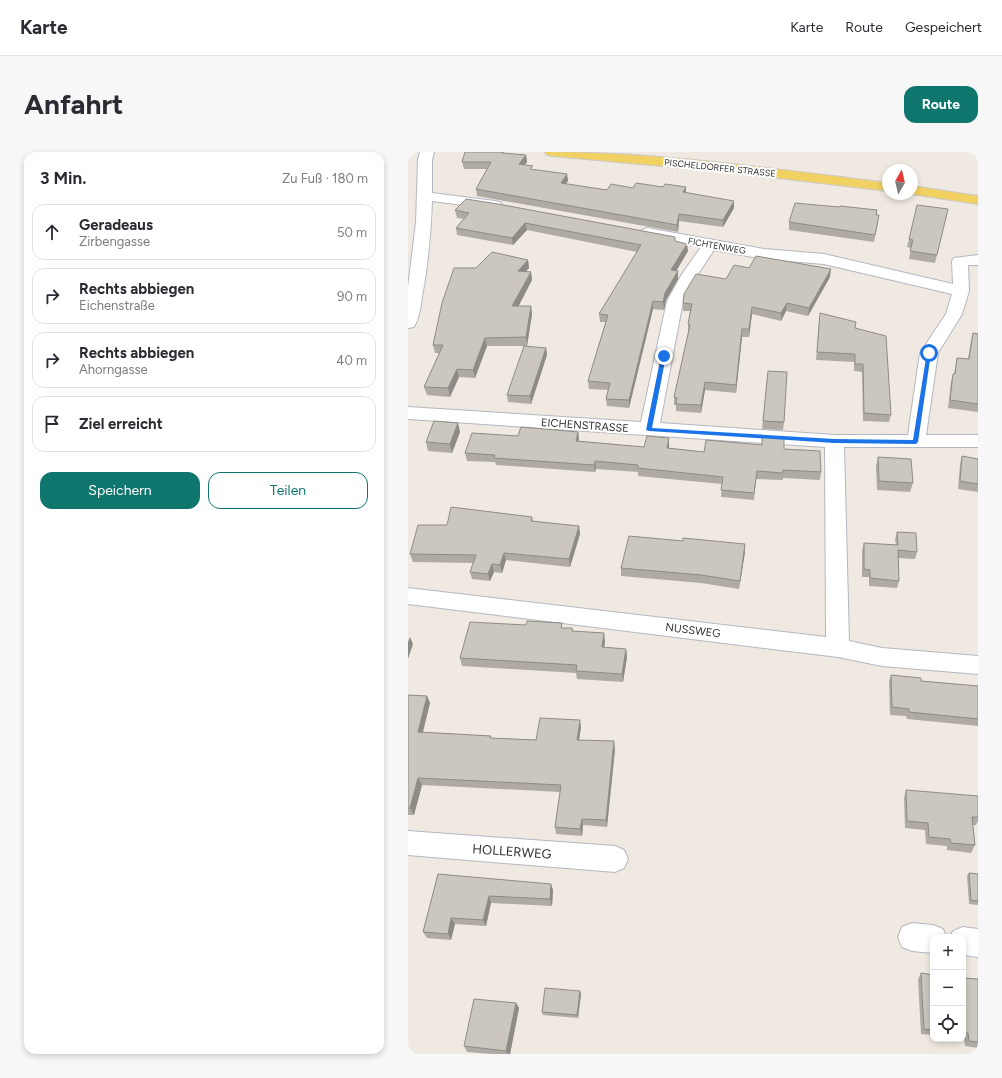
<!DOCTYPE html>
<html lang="de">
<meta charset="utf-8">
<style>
body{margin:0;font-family:Figtree,sans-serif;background:#f7f7f7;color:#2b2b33}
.controls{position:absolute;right:12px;bottom:12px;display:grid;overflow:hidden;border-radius:8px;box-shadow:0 2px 6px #0003}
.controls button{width:36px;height:36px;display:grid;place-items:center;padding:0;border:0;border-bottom:1px solid #e1e1e2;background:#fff;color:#2b2b33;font:20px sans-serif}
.compass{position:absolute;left:474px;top:12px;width:36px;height:36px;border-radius:50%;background:#fff;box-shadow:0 2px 6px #0003;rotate:8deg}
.stop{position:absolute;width:12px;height:12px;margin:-9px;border:3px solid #1a73e8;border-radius:50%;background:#fff}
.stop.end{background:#1a73e8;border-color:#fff;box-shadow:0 1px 4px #0008}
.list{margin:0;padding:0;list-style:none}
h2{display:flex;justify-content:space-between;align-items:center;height:52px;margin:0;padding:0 16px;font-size:17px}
h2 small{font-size:13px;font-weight:400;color:#7c7c81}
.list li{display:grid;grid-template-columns:26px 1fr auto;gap:12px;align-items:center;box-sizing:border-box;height:56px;margin:0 8px 8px;padding:0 8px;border:1px solid #e1e1e2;border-radius:12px}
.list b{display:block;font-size:15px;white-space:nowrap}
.list p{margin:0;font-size:13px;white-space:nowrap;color:#7c7c81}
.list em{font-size:13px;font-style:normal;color:#7c7c81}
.actions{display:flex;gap:8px;padding:12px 16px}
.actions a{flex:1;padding:9px 0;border:1px solid #0f766e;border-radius:12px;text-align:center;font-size:14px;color:#0f766e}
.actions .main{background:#0f766e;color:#fff}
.icon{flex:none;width:22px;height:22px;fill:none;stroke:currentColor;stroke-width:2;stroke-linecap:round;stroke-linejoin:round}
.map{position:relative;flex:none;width:570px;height:902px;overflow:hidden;border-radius:12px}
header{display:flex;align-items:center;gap:24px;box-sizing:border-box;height:56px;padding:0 20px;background:#fff;border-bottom:1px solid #e1e1e2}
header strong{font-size:19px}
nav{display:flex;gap:22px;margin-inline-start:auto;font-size:14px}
.intro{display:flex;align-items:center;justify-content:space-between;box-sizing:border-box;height:96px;padding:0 24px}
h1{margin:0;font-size:28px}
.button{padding:10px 18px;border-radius:12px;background:#0f766e;color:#fff;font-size:14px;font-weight:700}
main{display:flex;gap:24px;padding:0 24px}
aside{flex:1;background:#fff;border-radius:12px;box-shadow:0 2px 6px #0003}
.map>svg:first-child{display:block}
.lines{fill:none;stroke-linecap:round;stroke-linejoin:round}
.minor-casing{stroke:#b4b7c1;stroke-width:2}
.major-casing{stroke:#c9c9c9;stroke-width:2}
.minor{fill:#fff;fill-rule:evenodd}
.major{fill:#f2d163;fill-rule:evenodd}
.wall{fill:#afaba4}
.shaded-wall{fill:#8e8b86}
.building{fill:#cbc7bf;stroke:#8e8b86}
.route{fill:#1a73e8}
.labels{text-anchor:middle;stroke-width:4;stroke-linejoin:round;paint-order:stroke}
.far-street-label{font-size:9px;fill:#2e2e2e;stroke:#fff}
.street-label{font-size:11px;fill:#2e2e2e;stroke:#fff}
.near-street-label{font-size:13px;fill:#2e2e2e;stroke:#fff}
</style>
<header>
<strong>Karte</strong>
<nav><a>Karte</a><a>Route</a><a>Gespeichert</a></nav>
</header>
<div class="intro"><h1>Anfahrt</h1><a class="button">Route</a></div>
<main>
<aside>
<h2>3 Min.<small>Zu Fuß · 180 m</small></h2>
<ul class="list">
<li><svg class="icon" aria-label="ahead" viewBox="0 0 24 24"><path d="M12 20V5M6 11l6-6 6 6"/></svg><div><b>Geradeaus</b><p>Zirbengasse</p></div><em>50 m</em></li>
<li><svg class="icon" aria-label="right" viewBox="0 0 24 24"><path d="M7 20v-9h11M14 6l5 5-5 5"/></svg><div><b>Rechts abbiegen</b><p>Eichenstraße</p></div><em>90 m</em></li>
<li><svg class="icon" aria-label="right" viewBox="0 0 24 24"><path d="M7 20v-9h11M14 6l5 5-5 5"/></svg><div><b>Rechts abbiegen</b><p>Ahorngasse</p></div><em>40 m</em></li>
<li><svg class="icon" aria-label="arrive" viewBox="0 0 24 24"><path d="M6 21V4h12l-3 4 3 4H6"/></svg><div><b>Ziel erreicht</b></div></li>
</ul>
<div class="actions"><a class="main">Speichern</a><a>Teilen</a></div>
</aside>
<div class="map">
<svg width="570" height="902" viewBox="0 0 570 902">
<rect width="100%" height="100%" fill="#efe9e1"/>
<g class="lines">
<defs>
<path id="minor" d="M12 0H26L24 8V41L87 49 92 50 94 53 92 56 87 57 24 49C23 81 20 113 14 145 13 154 11 167 6 175L0 176V135L8 70 10 8Z
M239 76 356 97 416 102 545 132 544 109 546 106 570 103V113H560L561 139 554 162 530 201 518 283H570V295H436L441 489 474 496 570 504V522L474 514 430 505 0 452V436L418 485 417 295 0 267V255L233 270 259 149 274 122 293 95 234 84 231 81 234 78ZM306 98 356 107 416 112 544 142 538 162 512 201 500 283H426L252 271 275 149 290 122Z
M0 679 207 694 216 698 220 707 216 716 207 720 0 703Z
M504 771 525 773 535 777 538 785H525V801L504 799 494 795 490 785 494 775Z
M555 775 570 777V805L555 803V785H542L545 779Z"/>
<path id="major" d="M137 0C252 0 366 17 480 31V39L321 20 144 4 139 3Z
M504 34 570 44V52L503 42Z"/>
</defs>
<use href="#minor" class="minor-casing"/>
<use href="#major" class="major-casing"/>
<use href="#minor" class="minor"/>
<use href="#major" class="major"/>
</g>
<path class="wall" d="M57 0H96V2L118 3 119 10 117 13 125 18 159 22 160 29 158 32 199 38 225 36 278 41 326 56 315 75 271 69 270 80 69 44 68 37 79 17H56L54 10Z
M540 57 527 111 501 107 503 96 499 95 501 87Z
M47 58 268 89 280 99 268 119 270 127 258 148 256 158 245 157 221 256 199 254 198 247 200 238 181 237 180 229 198 170H192L191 162 229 100 119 78 105 93 49 83 48 76 56 67 49 66Z
M469 63 470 71 466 90 381 78V70Z
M120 108 121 116 118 119 123 120 124 128 110 154H123L124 162 119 194H79L67 226 51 225 42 245 19 243 16 235 32 201H27L25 193 68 116Z
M341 116 422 125 400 164 378 159 373 169 344 162 341 185H334L328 241 297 238 293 261 268 259V253H266V245L281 180H280V172L282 159H275V151L318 127Z
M411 169 448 170 447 176 483 263 481 270 455 269 454 220 446 219V210L408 208Z
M565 181 570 182V260L540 256 543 230 545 222H546L549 206 560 207 563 189Z
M138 196 139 203 123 252 100 250 99 243Z
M360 219 376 270 375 278 354 277Z
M52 280 44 301 20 299 18 290Z
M170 280 171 287V289L236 295 261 286V296L296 300 376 297 413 320 412 328 375 326V328L348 327 346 348 313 345 314 332 230 324V320L188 317 187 320 88 313 87 310 59 309 57 301 110 284Z
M554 304 570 307V340L550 337 552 312Z
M470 305 505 331 502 340 469 338 468 314Z
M124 365 125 369 171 374 172 382 162 415 98 408 94 421 86 420 82 429 64 427 62 420 65 411 5 410 2 402 39 373Z
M489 380 509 400 507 407 490 406 491 429 489 436 461 434V425H454V399L456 391 488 393 487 388Z
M275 389 337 400 331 437 293 431 213 424V416Z
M155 476H164L165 479 197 489 196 496 218 497 219 505 215 530 169 527 168 521 54 514 52 506Z
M483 523 513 529 570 534V576V574L499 567 498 564 482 563 481 530Z
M0 543 19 544 22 551 15 580 83 584V586L128 588 173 575 171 588 207 597 199 675 175 673 174 684 148 682 147 675 152 640 14 633 6 663H0Z
M498 638 570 648V669L568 673H565L567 693 563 701 539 698V694L518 692 517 678 497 676 496 646Z
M561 721 570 722V753L561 752 559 724Z
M30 722 145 738 144 754 83 751 78 774 47 772 43 788 19 786 15 780Z
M513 821 525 823V883L513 882 510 827Z
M555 826 570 827V896L557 894 556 886H555Z
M172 839 173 842 170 866 135 863 134 860Z
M108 851 111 856 102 902H84L59 900 56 894Z"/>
<path class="shaded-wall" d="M118 3 119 10 112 19 111 12Z
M159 22 160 29 153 38V31Z
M278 35V42L275 40Z
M326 49V56L315 75V68Z
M271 62V69L270 80 269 73Z
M117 71 119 78 105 93 104 86Z
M279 92 280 99 264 126 263 118Z
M120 108 121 116 111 127 110 119Z
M423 117 422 125 400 164 401 156Z
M270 119V127L258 148 256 158 255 150 257 141Z
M123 120 124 128 106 163 104 154Z
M245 149V157L221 256V248Z
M379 151 378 159 373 169V161Z
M123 154 124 162 119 194 118 185Z
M344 155V162L341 185V177Z
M334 177V185L328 241V233Z
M77 186 79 194 67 226 65 218Z
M138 196 139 203 123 252 122 244Z
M49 217 51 225 42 245 40 236Z
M297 230V238L293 261V253Z
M50 271 52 280 44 301 42 292Z
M170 280 171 287 169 297 168 289Z
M261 286V294L259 304V296Z
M187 309 188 317 187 320 186 313Z
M171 374 172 382 162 415 161 407Z
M337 392V400L331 437 332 429Z
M96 401 98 408 94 421 92 413Z
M84 412 86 420 82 429 80 422Z
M196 481 197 489 195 504 194 495Z
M2 485 5 492 0 507V490Z
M218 497 219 505 215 530 214 522Z
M19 544 22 551 13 587 10 580Z
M172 568 173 575 170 595 169 588Z
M206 589 207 597 199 675 198 668Z
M10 626 14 633 6 663 2 656Z
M174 667 175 673 174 684 172 677Z
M143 732 145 738 144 754 142 747Z
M81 744 83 751 78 774 75 768Z
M43 766 47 772 43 788 40 782Z
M172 839 173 842 170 866 169 863Z
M108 851 111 856 102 902H100L98 899Z"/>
<path class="building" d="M57 0H94V1L118 3 111 12 125 14 122 17 159 22 153 31 199 38 203 32 225 36 228 31 255 35 257 32 278 35 275 40 326 49 315 68 271 62 269 73 68 37 83 10H54Z
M58 47 90 52 267 85V89L279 92 263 118 270 119 257 141 255 150 245 149 221 248 198 247 202 231 180 229 200 163 191 162 233 93 117 71 104 86 48 76 61 61 47 58Z
M387 51 431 55 432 54 469 58 468 63H471L467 83 381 70Z
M509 53 540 57 529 103 502 99 505 88 501 87Z
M84 100 120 108 110 119 123 120 104 154H123L118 185 77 186 65 218 49 217 40 236 16 235 35 193H25L34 151 46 116H68Z
M348 104 423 117 401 156 379 151 373 161 344 155 341 177H334L328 233 297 230 293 253 268 252 269 246 266 245 282 173 280 172 284 152 275 151 276 142 288 122 318 127 326 113 341 116Z
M412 161 448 170 447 176 478 184 483 263 456 261 455 212H447V202L409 200Z
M565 181 570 182V252L542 248 545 222H547L549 206 561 207Z
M116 194 138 196 122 244 99 243Z
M360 219 379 220 376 270 355 269Z
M26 269 50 271 42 292 18 290Z
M113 275 170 280 168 289 236 295 239 284 261 286 259 296 296 300 298 288 354 293V285L376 286V297L412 299 413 320 375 318V321L349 319 346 341 313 338 315 325 230 316V313L187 309 186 313 86 306 87 303 57 301 64 281 110 284Z
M554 304 570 307V332L552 329Z
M470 305 503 307 505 331 471 329Z
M43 355 124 365 123 369 171 374 161 407 96 401 92 413 84 412 80 422 62 420 68 403 2 402 10 373H39Z
M489 380 508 381 509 400 490 398 491 429 462 426V418L456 417V391L490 393Z
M221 384 275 389V386L337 392 332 429 293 423 213 416Z
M119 469 154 471 153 476H164V479L196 481 194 495 218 497 214 522 168 519 169 513 52 506 62 470 118 473Z
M483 523 513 526V529L570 534V567L501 560V557L484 555Z
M0 543 19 544 10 580 83 584 82 586 128 588 132 566 172 568 169 588 206 589 198 668 174 667 172 677 147 675 153 633 10 626 2 656H0Z
M498 638 570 644V665H564L567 693 543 691 542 687 521 685 520 671 499 669Z
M561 721 570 722V749L563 748Z
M30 722 143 732 142 747 81 744 75 768 43 766 40 782 15 780Z
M513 821 525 823V878L516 877Z
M555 826 570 827V890L561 889 560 881H555Z
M137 836 172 839 169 863 134 860Z
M66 847 108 851 98 899 56 894Z"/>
<path class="route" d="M519 200 523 201 510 290 508 292 426 291 241 279 238 278 253 204 256 202 258 204 244 276 426 287 505 288Z"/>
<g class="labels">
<g class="far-street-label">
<text transform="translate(312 16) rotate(6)" y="3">PISCHELDORFER STRASSE</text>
<text transform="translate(309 94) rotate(10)" y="3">FICHTENWEG</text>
</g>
<g class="street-label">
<text transform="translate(177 273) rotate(4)" y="4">EICHENSTRASSE</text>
<text transform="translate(285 478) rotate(7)" y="4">NUSSWEG</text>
</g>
<g class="near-street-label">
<text transform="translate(104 699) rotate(4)" y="5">HOLLERWEG</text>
</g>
</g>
</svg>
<div class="controls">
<button>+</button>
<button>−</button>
<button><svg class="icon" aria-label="locate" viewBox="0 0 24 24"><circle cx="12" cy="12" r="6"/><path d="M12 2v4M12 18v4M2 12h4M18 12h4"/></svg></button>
</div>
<svg class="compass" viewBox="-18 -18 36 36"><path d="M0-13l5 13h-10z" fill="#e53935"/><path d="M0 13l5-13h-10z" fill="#7c7c81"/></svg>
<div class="stop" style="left:521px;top:201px"></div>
<div class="stop end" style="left:256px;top:204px"></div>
</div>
</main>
